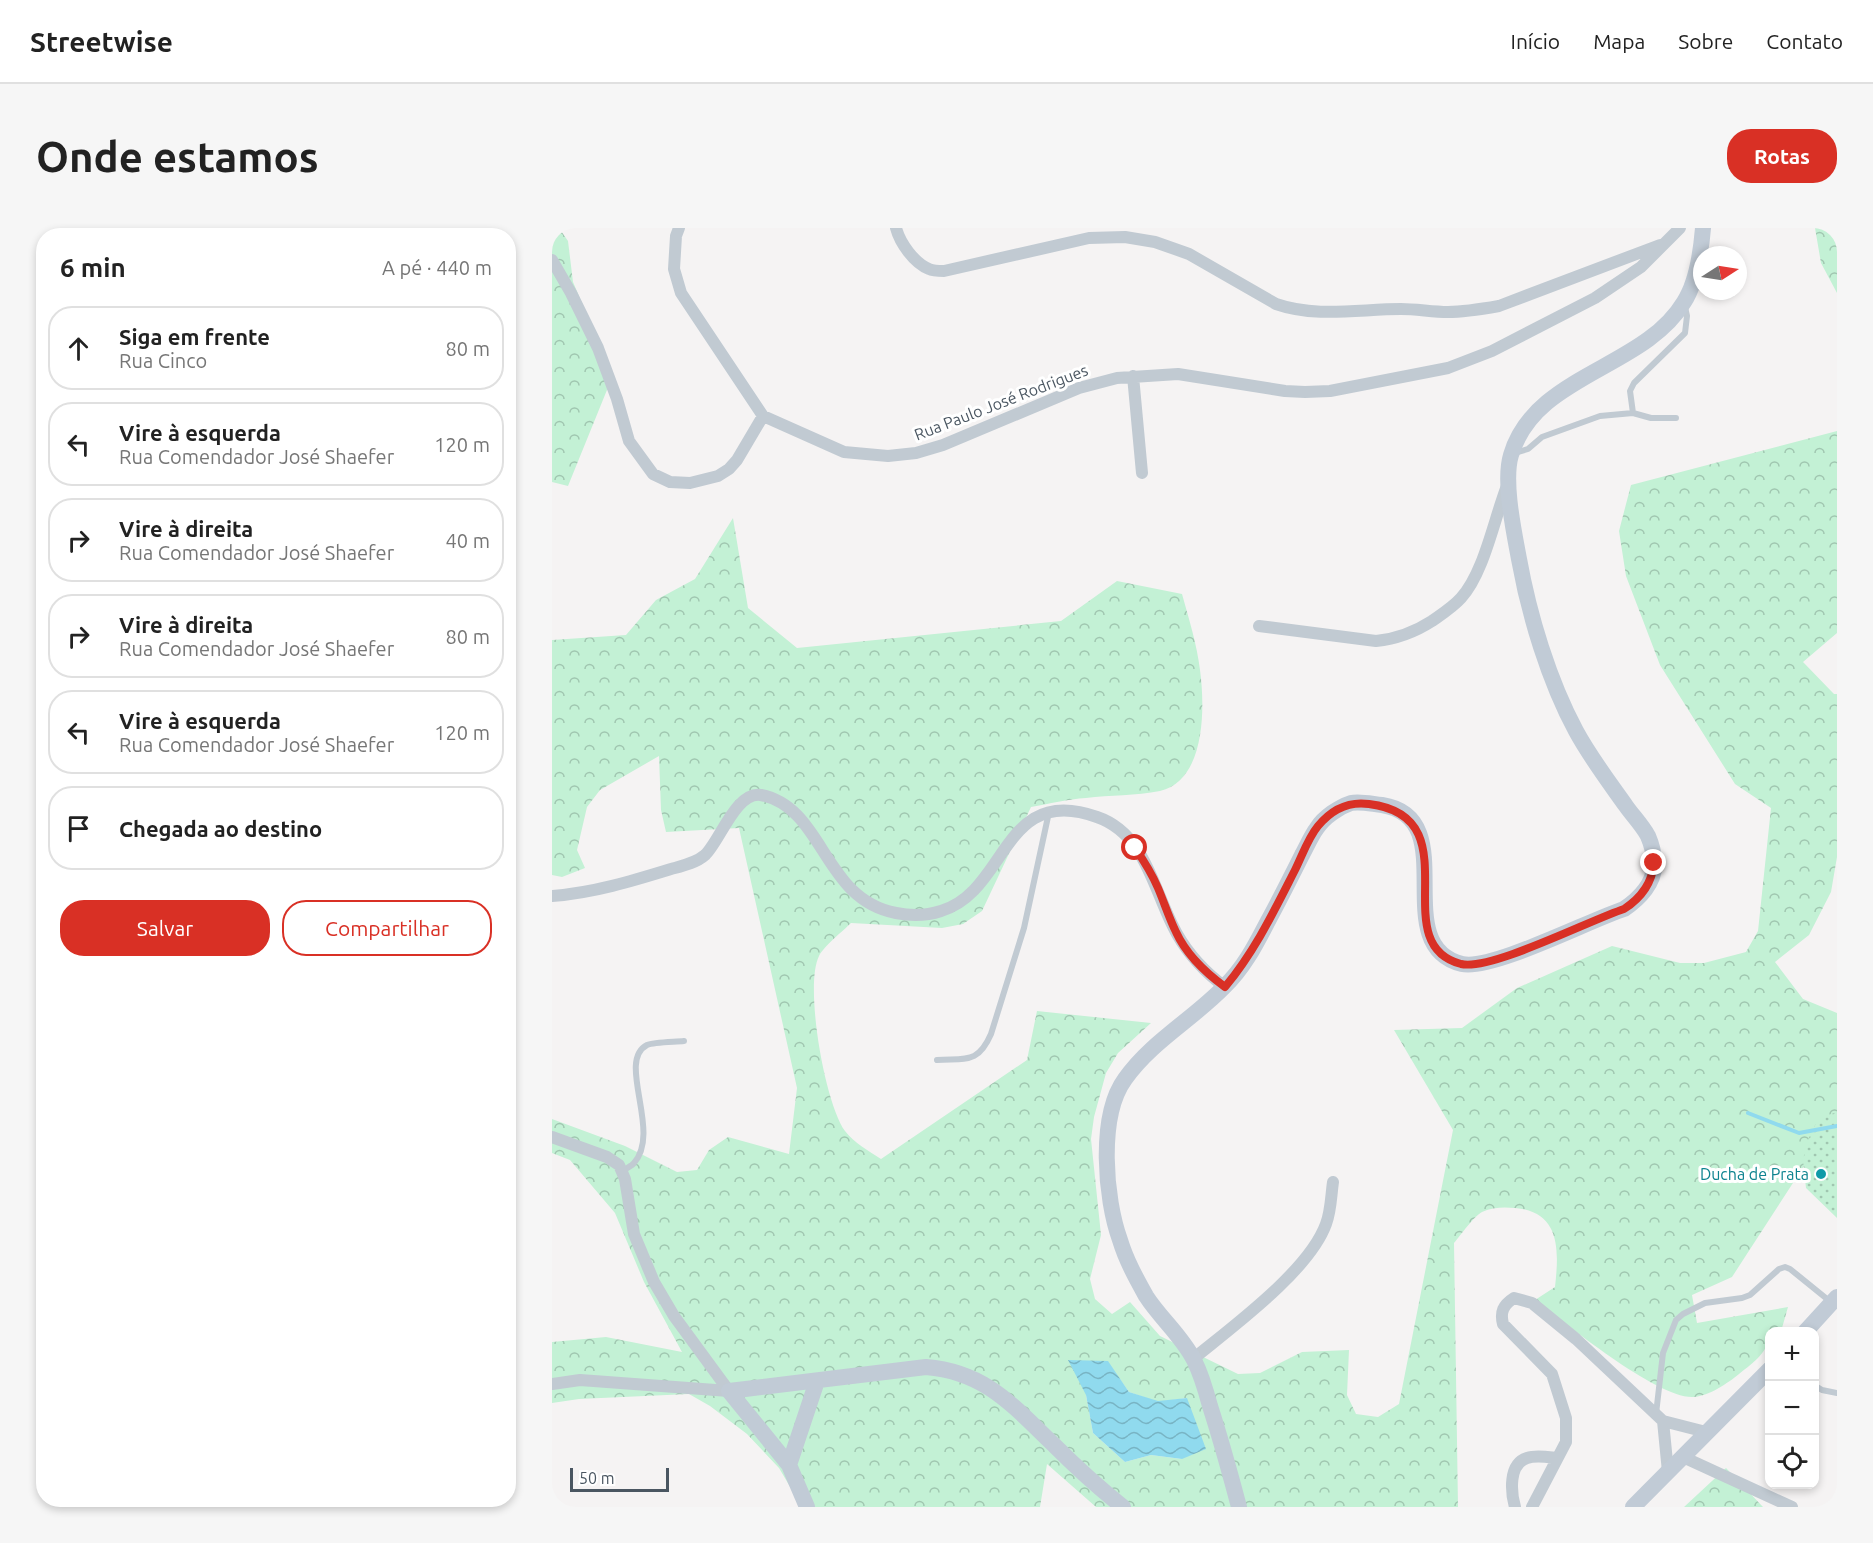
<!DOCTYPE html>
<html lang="pt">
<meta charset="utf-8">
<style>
body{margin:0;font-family:Ubuntu,sans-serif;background:#f6f6f6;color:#222}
.controls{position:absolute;right:18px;bottom:18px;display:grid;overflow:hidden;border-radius:12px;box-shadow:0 3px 9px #0003}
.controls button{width:54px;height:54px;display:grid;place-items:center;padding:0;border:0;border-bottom:2px solid #e0e0e0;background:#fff;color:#222;font:30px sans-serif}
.compass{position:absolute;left:1141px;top:18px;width:54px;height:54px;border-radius:50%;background:#fff;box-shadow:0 3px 9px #0003;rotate:78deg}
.scale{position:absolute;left:18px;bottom:15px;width:99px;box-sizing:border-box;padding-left:6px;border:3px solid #4a5661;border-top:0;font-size:16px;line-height:21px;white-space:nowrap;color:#4a5661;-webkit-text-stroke:4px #fff;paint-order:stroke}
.stop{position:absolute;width:18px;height:18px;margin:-14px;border:4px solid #d93025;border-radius:50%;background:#fff}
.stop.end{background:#d93025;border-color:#fff;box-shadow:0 2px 6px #0008}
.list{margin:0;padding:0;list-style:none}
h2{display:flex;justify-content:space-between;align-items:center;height:78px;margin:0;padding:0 24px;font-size:26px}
h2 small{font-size:20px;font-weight:400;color:#767676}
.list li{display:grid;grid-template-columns:39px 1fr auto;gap:18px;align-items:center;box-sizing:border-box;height:84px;margin:0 12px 12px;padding:0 12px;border:2px solid #e0e0e0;border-radius:24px}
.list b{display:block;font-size:22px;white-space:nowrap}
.list p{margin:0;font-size:20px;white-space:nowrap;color:#767676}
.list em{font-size:20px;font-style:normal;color:#767676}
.actions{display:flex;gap:12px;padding:18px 24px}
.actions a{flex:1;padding:14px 0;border:2px solid #d93025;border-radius:24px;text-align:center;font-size:21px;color:#d93025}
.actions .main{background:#d93025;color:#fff}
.icon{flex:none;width:33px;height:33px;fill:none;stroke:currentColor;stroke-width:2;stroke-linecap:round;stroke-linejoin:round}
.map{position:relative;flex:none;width:1285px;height:1279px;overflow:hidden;border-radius:24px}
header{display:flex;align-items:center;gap:36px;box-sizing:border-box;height:84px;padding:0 30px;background:#fff;border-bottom:2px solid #e0e0e0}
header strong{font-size:28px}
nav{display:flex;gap:33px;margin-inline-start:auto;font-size:21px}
.intro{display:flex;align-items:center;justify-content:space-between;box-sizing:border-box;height:144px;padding:0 36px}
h1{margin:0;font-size:42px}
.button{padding:15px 27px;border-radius:24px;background:#d93025;color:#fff;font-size:21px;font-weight:700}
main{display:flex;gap:36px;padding:0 36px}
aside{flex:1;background:#fff;border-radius:24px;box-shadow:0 3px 9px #0003}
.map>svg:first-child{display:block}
.forest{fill:url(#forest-crowns);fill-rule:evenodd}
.park{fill:url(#park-dots)}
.water{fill:url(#water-waves)}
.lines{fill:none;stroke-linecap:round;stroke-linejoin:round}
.stream{stroke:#90daee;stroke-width:4}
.lane{stroke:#c1cad2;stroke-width:6}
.street{stroke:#c1cad2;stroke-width:12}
.secondary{stroke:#c1cbd6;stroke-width:16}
.route{stroke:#d93025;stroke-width:8}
.culture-dot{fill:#0f9aa8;stroke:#fff;stroke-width:2}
.labels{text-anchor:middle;stroke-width:6;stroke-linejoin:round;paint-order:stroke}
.street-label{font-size:16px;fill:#4a5661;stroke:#fff}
.culture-label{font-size:16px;fill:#0d838f;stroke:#fff;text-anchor:end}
</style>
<header>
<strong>Streetwise</strong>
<nav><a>Início</a><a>Mapa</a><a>Sobre</a><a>Contato</a></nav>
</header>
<div class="intro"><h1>Onde estamos</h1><a class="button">Rotas</a></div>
<main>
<aside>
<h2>6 min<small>A pé · 440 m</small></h2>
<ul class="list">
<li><svg class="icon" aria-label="ahead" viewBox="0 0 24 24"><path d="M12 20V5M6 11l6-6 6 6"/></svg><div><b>Siga em frente</b><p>Rua Cinco</p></div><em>80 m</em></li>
<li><svg class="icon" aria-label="left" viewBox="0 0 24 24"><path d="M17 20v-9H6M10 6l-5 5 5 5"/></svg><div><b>Vire à esquerda</b><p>Rua Comendador José Shaefer</p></div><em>120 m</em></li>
<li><svg class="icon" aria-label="right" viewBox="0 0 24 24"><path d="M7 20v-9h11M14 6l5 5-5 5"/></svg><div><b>Vire à direita</b><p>Rua Comendador José Shaefer</p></div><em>40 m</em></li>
<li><svg class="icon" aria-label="right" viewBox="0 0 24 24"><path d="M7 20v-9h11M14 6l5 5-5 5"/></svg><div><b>Vire à direita</b><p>Rua Comendador José Shaefer</p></div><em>80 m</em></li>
<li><svg class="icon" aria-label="left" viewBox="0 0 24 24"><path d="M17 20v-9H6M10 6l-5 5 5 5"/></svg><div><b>Vire à esquerda</b><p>Rua Comendador José Shaefer</p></div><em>120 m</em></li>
<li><svg class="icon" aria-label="arrive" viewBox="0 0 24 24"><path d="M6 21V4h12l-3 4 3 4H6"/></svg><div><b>Chegada ao destino</b></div></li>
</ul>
<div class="actions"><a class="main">Salvar</a><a>Compartilhar</a></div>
</aside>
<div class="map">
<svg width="1285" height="1279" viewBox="0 0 1285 1279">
<defs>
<pattern id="forest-crowns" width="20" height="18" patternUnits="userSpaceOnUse" patternTransform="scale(1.5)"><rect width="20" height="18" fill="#c3f1d5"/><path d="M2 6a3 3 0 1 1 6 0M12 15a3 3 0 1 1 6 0" fill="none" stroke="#a0c6b0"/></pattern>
<pattern id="park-dots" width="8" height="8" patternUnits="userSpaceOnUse" patternTransform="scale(1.5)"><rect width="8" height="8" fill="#c3f1d5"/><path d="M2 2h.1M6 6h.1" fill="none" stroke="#a0c6b0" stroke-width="1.8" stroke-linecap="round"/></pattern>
<pattern id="water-waves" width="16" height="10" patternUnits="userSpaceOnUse" patternTransform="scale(1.5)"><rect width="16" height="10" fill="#90daee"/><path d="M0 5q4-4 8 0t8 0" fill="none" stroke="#78b4c4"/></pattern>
</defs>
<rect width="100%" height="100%" fill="#f5f3f3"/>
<path class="forest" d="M0 0H7L16 13 21 54 47 115 57 157 16 258 0 254Z
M1263 0H1285V65L1269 35Z
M1285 203V405L1251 434 1282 466H1285V629L1279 664 1257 707 1223 734 1251 771 1285 785V897L1278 898 1180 1049 1140 1067 1145 1095 1236 1079 1230 1100 1228 1103 1218 1104C1217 1124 1202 1134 1187 1146 1176 1155 1157 1168 1142 1169 1107 1172 1013 1095 983 1072L1003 1059C1007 1023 1009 984 963 980 952 979 941 979 930 984 922 988 909 1007 902 1015L906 1279H544L495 1236 488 1279H250L227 1240 195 1206 158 1178 137 1166 27 1171 0 1175V1114L54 1109 130 1124 92 1054 63 985 18 932 0 925V891L73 918 125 944 145 942 157 922 176 909 237 926 245 860 187 600 114 604 109 582 107 528 48 562 35 579 25 622 33 640 10 649 0 647V412L74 407 104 372 143 351 181 290 196 380 245 420 509 393 565 353 630 366C637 391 645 417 648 442 653 479 654 552 608 563 584 568 558 567 534 570 516 571 497 576 479 579L430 683 411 696 390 700 299 695C291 703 272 718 267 728 252 758 273 876 293 903 302 915 317 923 329 931L475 832 485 783 599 795 566 825 554 845 542 889 539 911 549 1007 538 1051 543 1071 560 1086 578 1074 608 1108 686 1146 708 1145 750 1124 797 1122 795 1167 804 1186 826 1189 847 1176 901 902 842 802 910 800 965 760 1060 718 1128 735H1152L1194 724 1206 703 1219 580 1183 556 1108 437 1074 348 1067 303 1079 257ZM555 1133 577 1164 606 1174 635 1170 630 1231 599 1227 573 1234 541 1205 534 1167Z
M1174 1240 1211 1279H1132Z"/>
<path class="park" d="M1285 884V990L1254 960 1251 932 1255 914 1266 891Z"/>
<path class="water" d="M516 1132 556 1133 577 1164 606 1173 635 1170 654 1221 630 1231 599 1227 573 1234 541 1205 534 1167Z"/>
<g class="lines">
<path class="stream" d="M1196 885 1247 905 1285 898"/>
<path class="lane" d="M1081 185 1078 163 1082 155 1133 105 1135 88 1133 79
M963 225 976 221 990 209 1048 188 1081 185 1099 190H1124
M385 832C414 830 426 836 439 806L472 700 497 584
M71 943C74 940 80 938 82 935 110 904 64 833 95 817 102 814 123 814 132 813
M1262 1157 1270 1162 1285 1165
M1104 1186 1111 1125 1124 1092 1131 1086 1153 1075 1190 1070 1198 1067 1227 1041 1233 1039 1238 1041 1280 1075"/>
<path class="street" d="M127 0 124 8 122 41 129 65 211 188 292 224 336 228 364 225 391 217 527 160 565 150 626 146 733 163 753 164 778 163 896 140 940 123 1043 70 1089 39 1128 0
M344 0C348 15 362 35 377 41 381 43 387 43 392 43L537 10 573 9 603 14 637 26 724 76C764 90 808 81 849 81 865 81 880 84 896 84 913 84 930 81 947 78L1108 17
M0 32 19 65 46 120 65 171 77 213 101 246 118 254 138 255 166 248 177 241 185 232 211 188
M581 148 590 245
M707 398 824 413C844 411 863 404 880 393 890 386 901 379 909 370 932 345 942 291 955 258
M0 668C41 665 80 653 119 641 130 638 144 635 153 627 168 613 184 563 209 567 273 580 270 671 344 685 359 688 374 688 389 683 456 663 450 555 545 589 595 606 602 666 625 706 637 727 654 745 673 759
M0 909 55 929 67 937 73 951 82 1006 102 1054 122 1088 177 1163
M641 1131C680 1099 757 1043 774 996 779 983 779 968 781 954
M0 1156 28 1152 177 1163
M1131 1229 1240 1279
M1116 1244 1111 1193 1154 1204
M963 1279C959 1265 956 1236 975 1230 984 1227 995 1229 1004 1230
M980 1279 1014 1214V1190L1000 1146 951 1096C948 1084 951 1077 962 1070L980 1075 1024 1111 1111 1193"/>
<path class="secondary" d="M1253 1104 1285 1069
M177 1163 374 1139C434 1144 461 1178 502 1217 524 1239 547 1260 571 1279
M177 1163 237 1237 255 1279
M237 1237 265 1153
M687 1279C678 1245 669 1212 658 1178 654 1163 649 1146 642 1132 630 1108 608 1090 594 1068 584 1050 574 1032 568 1012 553 971 546 888 573 851 599 814 641 791 672 759 692 740 704 716 716 693 728 671 739 649 750 627 755 618 759 608 765 600 772 589 787 579 799 575 808 573 820 576 830 577 913 590 834 717 910 736 939 743 1038 692 1072 681 1087 671 1104 654 1102 634 1102 626 1099 615 1096 608 1090 597 1081 588 1074 578 1057 554 1038 529 1024 503 997 453 977 387 967 331 962 304 951 253 959 227 983 146 1092 141 1132 74 1145 54 1149 24 1151 0
M1081 1279 1218 1141"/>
</g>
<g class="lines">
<path class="route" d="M583 620C592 633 600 646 606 660 612 674 617 690 624 704 634 726 654 745 673 759 703 723 722 683 743 642 750 628 756 610 766 598 780 581 796 573 817 576 923 589 830 715 909 736 939 743 1038 692 1072 681 1089 670 1100 656 1102 635"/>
</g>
<circle class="culture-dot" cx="1269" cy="946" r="6"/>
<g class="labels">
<g class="street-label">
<text transform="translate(449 174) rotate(-21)" y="6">Rua Paulo José Rodrigues</text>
</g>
<g class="culture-label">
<text x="1257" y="952">Ducha de Prata</text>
</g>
</g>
</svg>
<div class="controls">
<button>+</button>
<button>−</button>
<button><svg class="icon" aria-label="locate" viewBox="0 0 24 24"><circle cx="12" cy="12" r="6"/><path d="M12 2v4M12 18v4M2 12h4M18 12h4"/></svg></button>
</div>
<svg class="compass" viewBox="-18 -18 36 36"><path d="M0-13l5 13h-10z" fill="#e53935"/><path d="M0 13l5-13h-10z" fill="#767676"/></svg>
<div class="scale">50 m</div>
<div class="stop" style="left:583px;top:620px"></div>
<div class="stop end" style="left:1102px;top:635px"></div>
</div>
</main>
